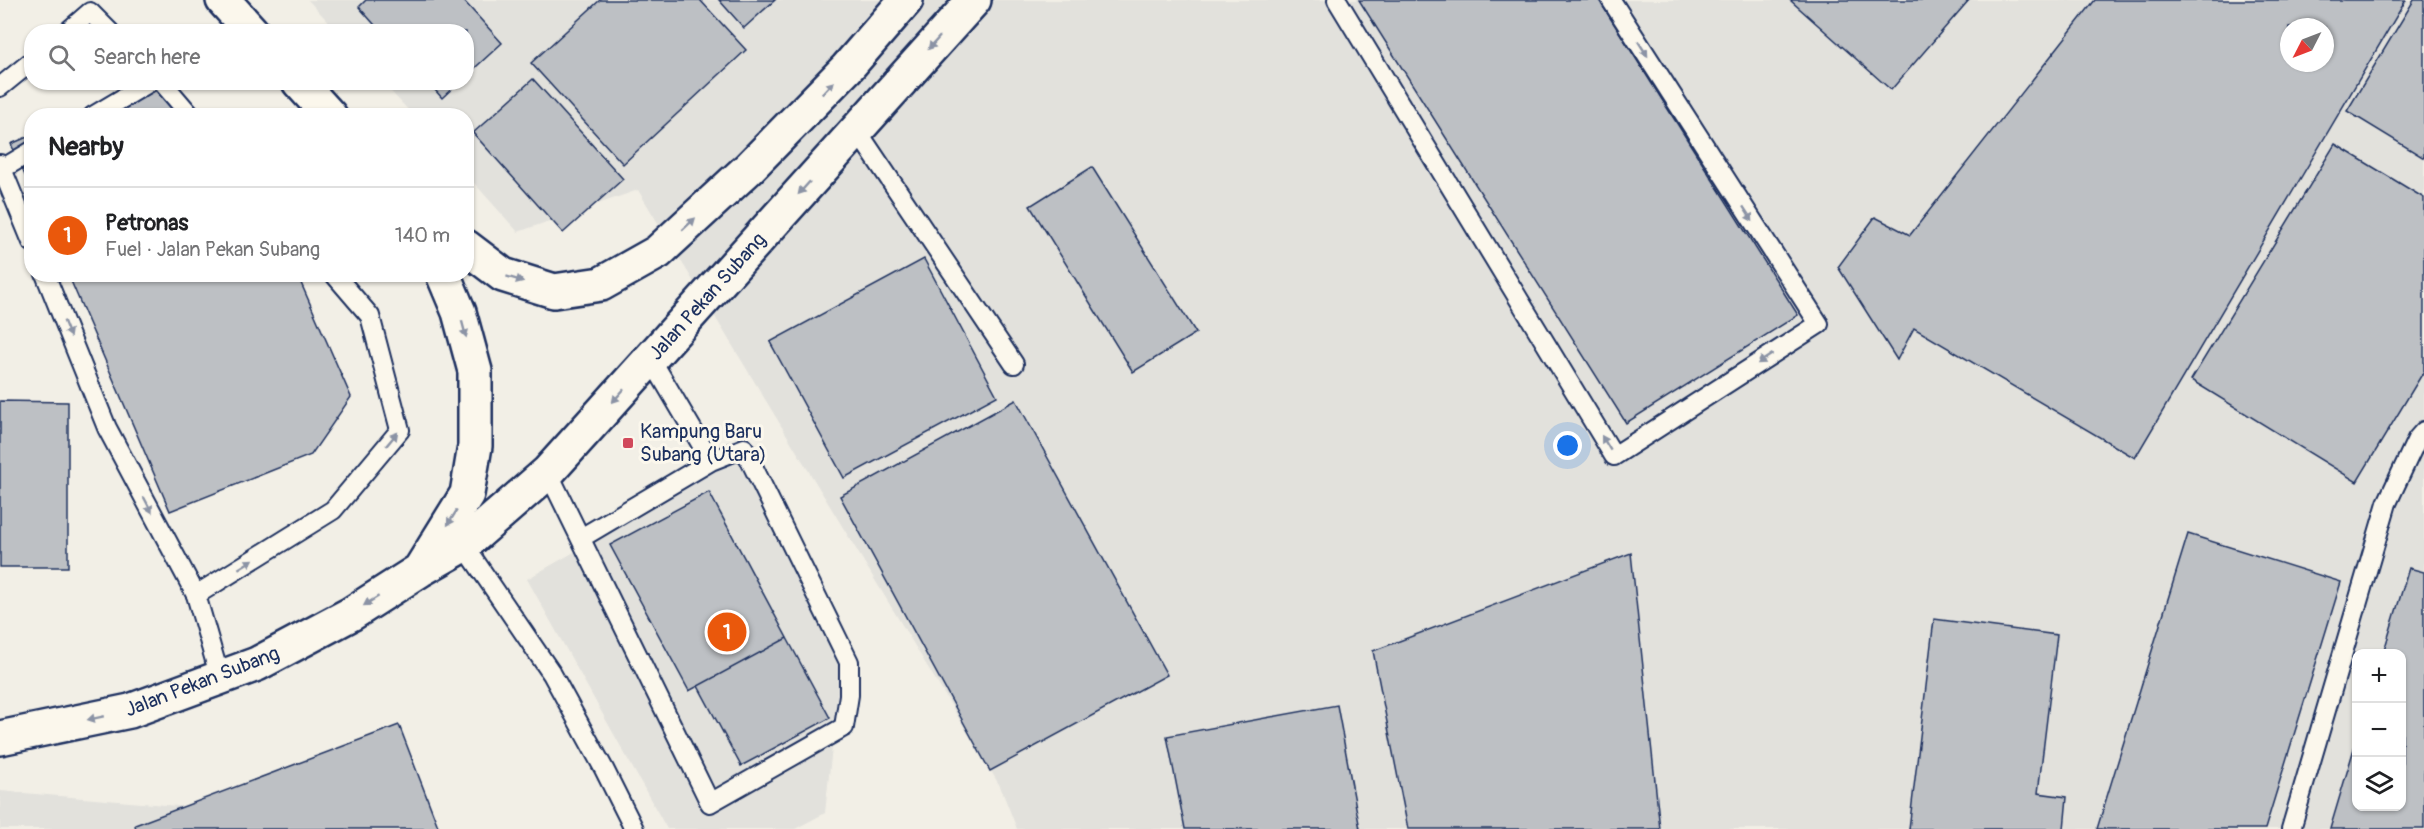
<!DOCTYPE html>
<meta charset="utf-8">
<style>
body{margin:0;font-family:Pangolin,sans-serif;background:#f2f2f2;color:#202124}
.controls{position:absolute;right:18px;bottom:18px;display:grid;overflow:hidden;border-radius:12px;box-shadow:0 2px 4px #0004}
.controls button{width:54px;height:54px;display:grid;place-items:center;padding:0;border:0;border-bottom:2px solid #e0e0e0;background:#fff;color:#202124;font:30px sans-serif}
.compass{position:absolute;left:2280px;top:18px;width:54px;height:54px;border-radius:50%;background:#fff;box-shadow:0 2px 4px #0004;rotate:228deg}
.you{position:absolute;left:1568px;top:446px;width:21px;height:21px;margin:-15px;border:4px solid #fff;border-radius:50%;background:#1a73e8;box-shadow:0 0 0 9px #1a73e833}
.badge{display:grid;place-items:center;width:39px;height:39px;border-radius:50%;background:#ea580c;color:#fff;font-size:20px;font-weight:700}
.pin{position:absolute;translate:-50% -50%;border:3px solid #fff;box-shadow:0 2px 6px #0006}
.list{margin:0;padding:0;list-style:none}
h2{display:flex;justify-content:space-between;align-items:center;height:78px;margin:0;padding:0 24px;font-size:26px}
h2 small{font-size:20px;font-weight:400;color:#757577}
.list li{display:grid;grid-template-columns:39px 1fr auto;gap:18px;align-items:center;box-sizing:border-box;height:96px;padding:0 24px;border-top:2px solid #e0e0e0}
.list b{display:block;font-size:22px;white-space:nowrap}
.list p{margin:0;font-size:20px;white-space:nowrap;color:#757577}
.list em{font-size:20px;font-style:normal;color:#757577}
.icon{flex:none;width:33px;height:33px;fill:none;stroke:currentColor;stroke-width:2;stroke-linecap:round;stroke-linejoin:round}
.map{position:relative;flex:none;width:2424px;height:829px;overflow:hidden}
.search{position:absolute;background:#fff;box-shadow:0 2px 4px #0004;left:24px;top:24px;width:450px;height:66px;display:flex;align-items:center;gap:15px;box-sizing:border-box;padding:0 21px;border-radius:24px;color:#757577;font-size:22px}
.panel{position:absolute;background:#fff;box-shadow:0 2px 4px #0004;left:24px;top:108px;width:450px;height:174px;border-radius:24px}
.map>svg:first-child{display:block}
.built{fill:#e2e1dc;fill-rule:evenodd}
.building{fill:#bdc0c4;stroke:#1b2f5e;stroke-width:1.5;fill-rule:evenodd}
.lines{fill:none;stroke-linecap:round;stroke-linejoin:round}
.lane-casing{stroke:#1b2f5e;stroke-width:22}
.secondary-casing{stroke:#1b2f5e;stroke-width:38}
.lane{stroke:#fbf7ec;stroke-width:18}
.secondary{stroke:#fbf7ec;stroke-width:33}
.oneway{fill:#8b93a5}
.poi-dot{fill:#d1495b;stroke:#fbf7ec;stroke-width:2}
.labels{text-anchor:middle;stroke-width:6;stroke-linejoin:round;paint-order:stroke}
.street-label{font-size:20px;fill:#1b2f5e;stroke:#fbf7ec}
.poi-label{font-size:20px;fill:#1b2f5e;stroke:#fbf7ec;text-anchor:start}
</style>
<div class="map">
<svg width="2424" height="829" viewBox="0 0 2424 829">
<rect width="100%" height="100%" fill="#f2efe6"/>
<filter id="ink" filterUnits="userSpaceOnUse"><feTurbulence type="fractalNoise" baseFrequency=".0167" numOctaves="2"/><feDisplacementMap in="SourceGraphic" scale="12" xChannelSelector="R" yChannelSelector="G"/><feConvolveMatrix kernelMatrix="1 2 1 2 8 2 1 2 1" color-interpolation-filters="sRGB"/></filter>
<g filter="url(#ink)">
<path class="built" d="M308 0H2424V829H1017L1000 786 638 190 518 232 467 175 466 116 413 115 383 83 466 82V32L337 31ZM2289 27H2325V63H2289ZM2356 654H2402V806H2356Z
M738 461 841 663 825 813 795 829H667L527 579 716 471Z
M0 791 189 807 197 829H0Z"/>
<path class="building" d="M366 0H463L502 43 466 76V32H381L359 7Z
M600 0H700L746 50 623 164 531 63Z
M719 0H775L744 28Z
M1359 0H1599L1798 315 1626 423Z
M1790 0H1969L1891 90Z
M2095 0H2406L2135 458 1914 328 1897 360 1838 267 1875 217 1910 235ZM2289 27H2325V63H2289Z
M2414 0H2424V158L2347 111Z
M533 79 623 179 563 233 473 133Z
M149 82H157L186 116H75Z
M428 82H459L442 98Z
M32 135V191L11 144Z
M2335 144 2424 198V371L2357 482 2191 380Z
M1092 167 1196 333 1133 372 1030 206Z
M924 259 997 396 844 478 770 342Z
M68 274H297L351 397 311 455 170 511Z
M1016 400 1167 675 990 771 840 496Z
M0 401 68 402V567H0Z
M709 492 787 638 689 691 610 545Z
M2188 534 2341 582 2265 829H2097Z
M1631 553 1660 829H1408L1373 651Z
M2409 568 2424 572V829H2330L2356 742V806H2402V654H2383Z
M1934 619 2057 635 2038 793 2067 797 2064 829H1909Z
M787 638 830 718 741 766 698 686Z
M1337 705 1360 829H1185L1167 736Z
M399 725 439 829H136L135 825Z"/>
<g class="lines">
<defs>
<path id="lane" d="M1337 0 1614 456 1819 324 1611 0
M67 32 90 12 110 32
M162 82 191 116
M0 87 32 61
M93 116 150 82
M856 129 1014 364
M0 164 32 242
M2 169 32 151
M45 274 107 428 196 595 220 678
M651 359 711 461
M548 472 710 803 844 727 849 695V662L744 448 711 461 581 538
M464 545 552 674 604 769 634 829
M196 595 333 510 400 430 370 316 334 274
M2291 829 2387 503 2417 439 2424 431"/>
<path id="secondary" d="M223 0 252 32
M299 82 330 116
M466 247 503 275 554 291 601 284 658 252 748 169 847 68 906 0
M421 568 467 494 475 446V371L459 312 443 274
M0 738 130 711 257 664 351 614 420 570 464 545 548 472 974 0"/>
</defs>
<use href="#lane" class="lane-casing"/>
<use href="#secondary" class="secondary-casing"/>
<use href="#lane" class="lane"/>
<use href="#secondary" class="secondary"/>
</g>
<defs><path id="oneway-solid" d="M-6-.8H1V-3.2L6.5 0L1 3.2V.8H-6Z" transform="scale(1.5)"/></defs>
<g class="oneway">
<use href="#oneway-solid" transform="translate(934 43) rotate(132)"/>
<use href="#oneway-solid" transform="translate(1643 49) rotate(57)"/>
<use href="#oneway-solid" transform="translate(828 88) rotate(-46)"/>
<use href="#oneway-solid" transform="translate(804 188) rotate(132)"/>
<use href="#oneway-solid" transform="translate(1748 214) rotate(57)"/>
<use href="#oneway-solid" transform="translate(689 224) rotate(-43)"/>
<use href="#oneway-solid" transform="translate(515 279) rotate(17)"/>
<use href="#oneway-solid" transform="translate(67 329) rotate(68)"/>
<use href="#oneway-solid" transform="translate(464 329) rotate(75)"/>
<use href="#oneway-solid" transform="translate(1765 359) rotate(147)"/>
<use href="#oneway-solid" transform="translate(618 396) rotate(132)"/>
<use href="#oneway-solid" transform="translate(392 439) rotate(-50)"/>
<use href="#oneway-solid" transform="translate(1606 443) rotate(-121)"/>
<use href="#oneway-solid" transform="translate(148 505) rotate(62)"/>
<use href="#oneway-solid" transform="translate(452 518) rotate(122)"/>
<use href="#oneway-solid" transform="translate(246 564) rotate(-32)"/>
<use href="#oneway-solid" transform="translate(371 601) rotate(148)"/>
<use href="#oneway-solid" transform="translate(96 718) rotate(168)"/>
</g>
</g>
<rect class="poi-dot" x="622" y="437" width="12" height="12" rx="3"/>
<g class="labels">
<g class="street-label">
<text transform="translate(707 296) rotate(-48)" y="7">Jalan Pekan Subang</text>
<text transform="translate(202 681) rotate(-21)" y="7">Jalan Pekan Subang</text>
</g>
<g class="poi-label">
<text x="640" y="438">Kampung Baru<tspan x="640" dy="23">Subang (Utara)</tspan></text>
</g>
</g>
</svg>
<div class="controls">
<button>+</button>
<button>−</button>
<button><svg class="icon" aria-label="layers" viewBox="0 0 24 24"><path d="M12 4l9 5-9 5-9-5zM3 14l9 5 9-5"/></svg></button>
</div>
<svg class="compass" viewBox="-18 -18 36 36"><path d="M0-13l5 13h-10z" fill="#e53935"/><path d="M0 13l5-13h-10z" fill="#757577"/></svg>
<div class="you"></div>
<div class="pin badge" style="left:727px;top:632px">1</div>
<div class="search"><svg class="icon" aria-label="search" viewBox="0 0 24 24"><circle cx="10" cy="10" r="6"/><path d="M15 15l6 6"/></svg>Search here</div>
<section class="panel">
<h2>Nearby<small></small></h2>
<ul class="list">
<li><span class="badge">1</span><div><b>Petronas</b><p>Fuel · Jalan Pekan Subang</p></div><em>140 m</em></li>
</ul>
</section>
</div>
